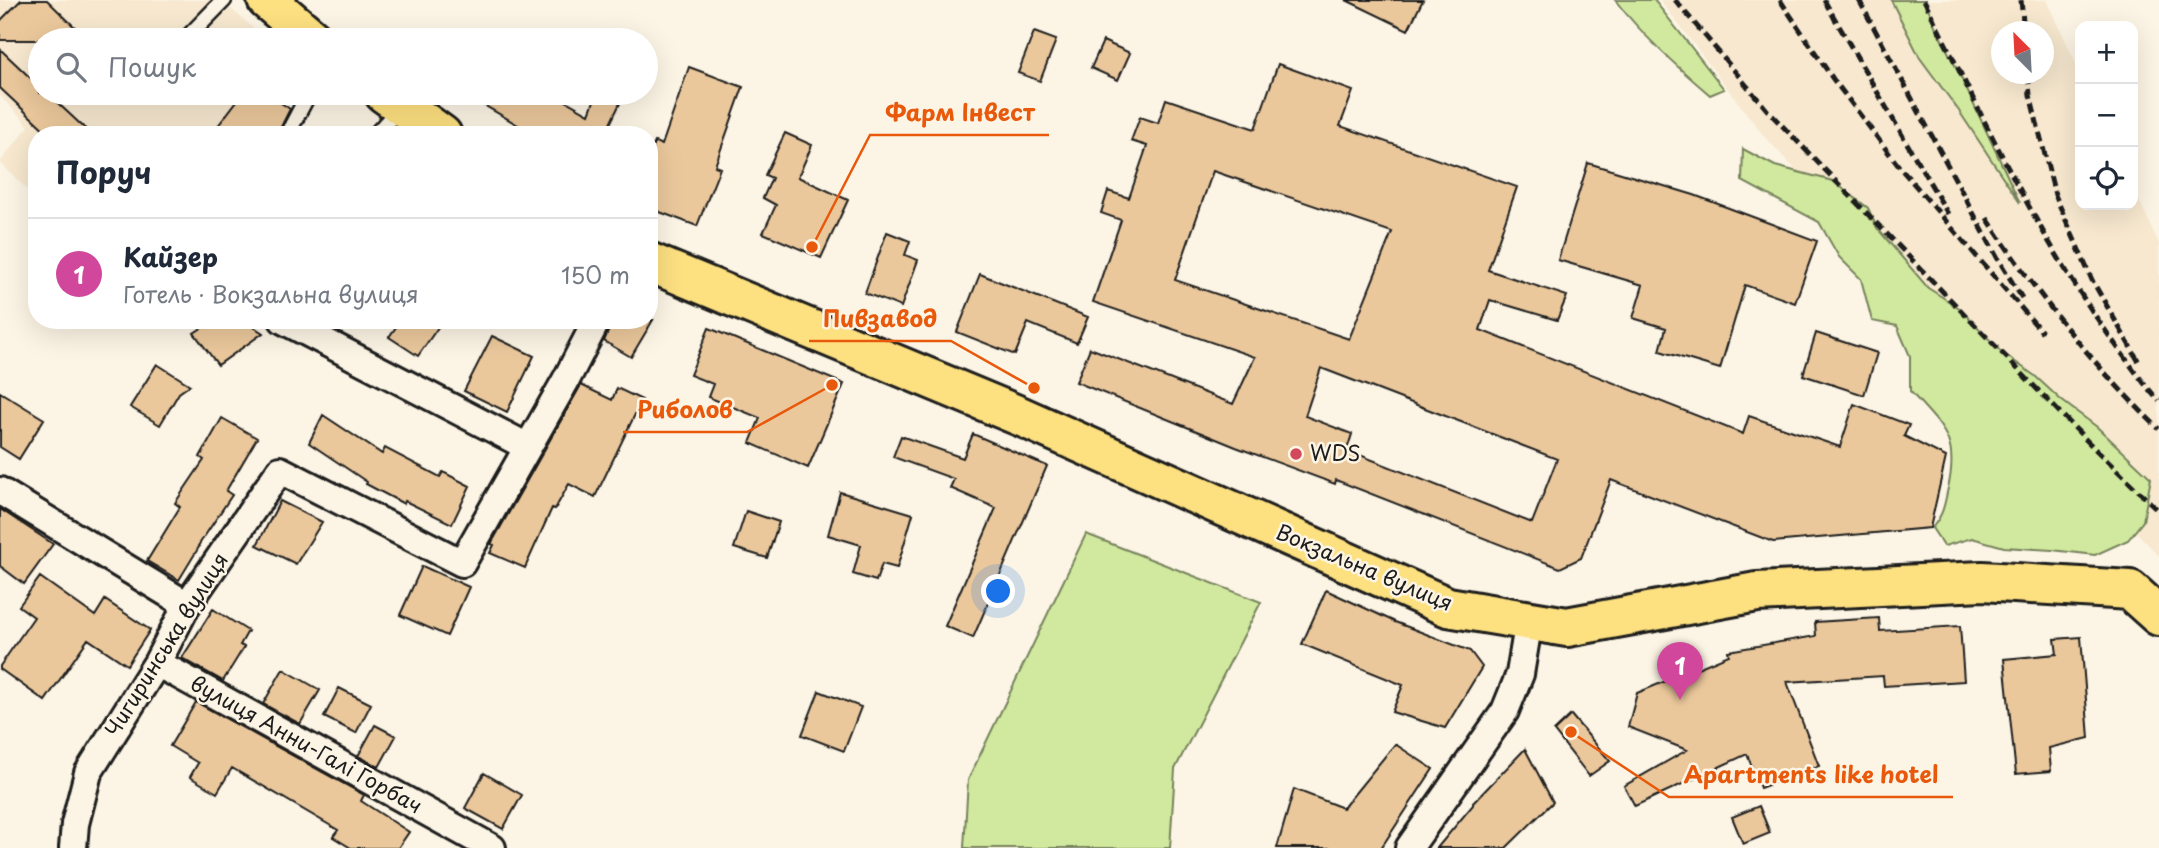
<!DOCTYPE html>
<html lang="uk">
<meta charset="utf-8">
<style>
body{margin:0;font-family:"Playpen Sans",sans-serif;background:#f2f2f3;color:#1f2937}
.controls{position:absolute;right:21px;top:21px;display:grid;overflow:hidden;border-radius:14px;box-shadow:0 7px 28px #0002}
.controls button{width:63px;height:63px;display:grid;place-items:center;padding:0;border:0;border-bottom:2px solid #e0e1e3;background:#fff;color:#1f2937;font:35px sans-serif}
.compass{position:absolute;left:1991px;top:21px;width:63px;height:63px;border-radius:50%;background:#fff;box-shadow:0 7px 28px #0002;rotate:336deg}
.you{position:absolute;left:999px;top:592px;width:24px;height:24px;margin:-18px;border:5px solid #fff;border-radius:50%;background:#1a73e8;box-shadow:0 0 0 10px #1a73e833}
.badge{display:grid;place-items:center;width:46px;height:46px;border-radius:50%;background:#b45309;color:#fff;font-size:23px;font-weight:700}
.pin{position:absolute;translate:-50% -58px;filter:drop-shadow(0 2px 4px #0008)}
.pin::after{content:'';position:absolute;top:37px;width:24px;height:21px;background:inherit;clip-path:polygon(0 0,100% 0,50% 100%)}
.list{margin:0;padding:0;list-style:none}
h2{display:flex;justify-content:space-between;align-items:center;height:91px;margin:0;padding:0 28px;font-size:30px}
h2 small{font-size:23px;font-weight:400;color:#747a83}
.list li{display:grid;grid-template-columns:46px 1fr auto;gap:21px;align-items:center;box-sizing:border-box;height:112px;padding:0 28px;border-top:2px solid #e0e1e3}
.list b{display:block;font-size:26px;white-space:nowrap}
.list p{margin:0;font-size:23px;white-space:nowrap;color:#747a83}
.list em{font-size:23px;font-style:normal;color:#747a83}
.icon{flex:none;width:38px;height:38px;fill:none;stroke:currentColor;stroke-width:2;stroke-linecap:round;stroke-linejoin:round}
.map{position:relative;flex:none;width:2159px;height:848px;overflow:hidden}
.search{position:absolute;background:#fff;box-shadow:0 7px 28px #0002;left:28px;top:28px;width:630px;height:77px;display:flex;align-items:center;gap:18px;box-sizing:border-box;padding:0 24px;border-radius:38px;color:#747a83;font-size:26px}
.panel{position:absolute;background:#fff;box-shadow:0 7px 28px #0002;left:28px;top:126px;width:630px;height:203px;border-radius:28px}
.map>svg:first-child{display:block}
.built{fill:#f7e8cf;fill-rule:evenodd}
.green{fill:#d1e99e;stroke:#76825d;stroke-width:2}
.building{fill:#ebc89c;stroke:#1c1c1c;stroke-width:2;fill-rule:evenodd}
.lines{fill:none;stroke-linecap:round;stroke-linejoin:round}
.lane-casing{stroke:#1c1c1c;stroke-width:19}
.street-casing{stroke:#1c1c1c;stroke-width:32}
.primary-casing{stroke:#1c1c1c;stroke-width:44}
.lane{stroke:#fcf5e5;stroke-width:14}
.street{stroke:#fcf5e5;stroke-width:26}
.primary{stroke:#fde080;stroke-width:38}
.rail{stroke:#1c1c1c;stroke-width:5;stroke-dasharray:10 5;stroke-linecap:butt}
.poi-dot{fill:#d1495b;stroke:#fcf5e5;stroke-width:2.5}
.labels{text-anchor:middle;stroke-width:5;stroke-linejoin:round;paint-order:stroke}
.poi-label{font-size:21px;fill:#1c1c1c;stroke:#fcf5e5;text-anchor:start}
.street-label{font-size:21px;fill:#1c1c1c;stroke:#fcf5e5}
.leader{fill:none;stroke:#e8590c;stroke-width:2.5}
.callout-dot{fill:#e8590c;stroke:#fcf5e5;stroke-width:2.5}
.callout-label{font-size:23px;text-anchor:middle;font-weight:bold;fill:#e8590c;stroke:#fcf5e5;stroke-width:5;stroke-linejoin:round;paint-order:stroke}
</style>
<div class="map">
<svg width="2159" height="848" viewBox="0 0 2159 848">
<rect width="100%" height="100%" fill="#fcf5e5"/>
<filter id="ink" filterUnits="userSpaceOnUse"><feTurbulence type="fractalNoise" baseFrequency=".0143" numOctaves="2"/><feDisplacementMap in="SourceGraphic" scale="14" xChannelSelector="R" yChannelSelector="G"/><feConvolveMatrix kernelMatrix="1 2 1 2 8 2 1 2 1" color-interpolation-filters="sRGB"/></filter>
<g filter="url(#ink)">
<path class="built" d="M0 0H220L268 40H40V93H275L242 135H37V200L0 162 29 126 0 96Z
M1660 0H2047L2080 72V205H2133V186L2159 244V556L1763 135ZM2002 32H2044V74H2002Z"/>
<path class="green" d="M1615 0H1654L1724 89 1710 95C1676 66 1643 36 1615 0Z
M1891 0H1925L1936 28 1959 73 2020 203 1959 111 1920 58Z
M1743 149 1775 166 1833 181 1868 208 1877 228 1928 288 1961 309 2000 351 2035 376 2061 400 2097 427 2151 478 2143 521 2128 540 2095 555 2052 550 2004 547 1972 538 1944 546 1932 528C1944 513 1944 506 1948 488 1960 437 1941 427 1910 391V356L1897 326 1872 321 1861 279 1839 257 1819 222 1742 181Z
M1086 534 1261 602 1175 769 1170 848H964L968 780Z"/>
<path class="building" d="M21 0H47L88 40H0V21Z
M1346 0H1423L1408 30Z
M1034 32 1056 40 1040 81 1018 73Z
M1103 41 1130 53 1118 80 1091 68Z
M0 49 40 87V93H47L92 135H50L0 88Z
M1278 64 1353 91 1340 126 1517 187 1488 270 1567 296 1557 320 1490 300 1480 330 1743 434 1749 416 1840 447 1854 404 1909 425 1904 436 1946 457 1930 528 1773 542 1611 480 1581 558 1560 568 1336 480 1335 484 1236 447 1076 382 1090 348 1233 404 1255 357 1093 302 1121 220 1101 213 1108 191 1129 198 1147 146 1131 141 1140 117 1158 123 1166 99 1255 129ZM1213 171 1392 232 1349 339 1175 280ZM1321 368 1557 459 1532 523 1347 450 1352 434 1305 416Z
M689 67 743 87 715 166 720 168 697 226 649 208V156L655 142 662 145Z
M243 93H266L290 109 277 135H211Z
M463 93H552L589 114 597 93H625L609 126 625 135H512L518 125Z
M785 133 812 145 798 177 848 200 821 258 763 233 776 205 763 198 772 178 765 175Z
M1588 163 1694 195 1817 241 1795 303 1745 285 1720 369 1660 351 1666 328 1633 318 1643 285 1558 260Z
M887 232 910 241 905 255 918 260 901 307 865 293Z
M980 274 1088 317 1077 343 1028 323 1015 355 957 332Z
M214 320H243L263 333 218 365 194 333Z
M401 320H443L418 356 389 337Z
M613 320H653L631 357 604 341Z
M709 328 844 384 808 468 750 443 760 418 708 397 713 384 690 375Z
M1816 333 1877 353 1864 395 1803 375Z
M492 336 534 356 507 412 464 391Z
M157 364 190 385 179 393 160 425 130 407Z
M581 385 612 400 617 388 642 400 595 497 569 484 555 509 552 508 525 568 490 553 494 545 491 544Z
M0 392 44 419 19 459 0 447Z
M323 415 382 454 385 448 440 477 443 472 470 486 452 524 405 501 404 504 366 484 367 482 309 443Z
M222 418 257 438 226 491 232 495 198 546 199 547 179 580 147 561 180 507 175 503 204 460 200 457Z
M973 434 1047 466 973 638 945 626 996 508 950 488 954 479 893 457 901 436 963 458Z
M840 492 913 514 897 568 882 564 876 581 853 574 861 545 828 535Z
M280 501 322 522 296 564 257 545Z
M0 509 53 544 24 584 0 566Z
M746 511 779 522 767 558 734 548Z
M422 566 469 587 447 636 400 615Z
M40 577 95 616 105 600 150 630 127 665 88 639 45 701 0 669V666L34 617 19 606Z
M1326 590 1395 622 1470 651 1482 667 1445 728 1392 712 1403 685 1302 644Z
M213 609 248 631 240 645 244 647 223 681 182 658Z
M1879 618 1880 631 1960 626 1964 681 1884 686 1883 676 1787 682 1819 766 1760 788 1747 754 1635 806 1624 786 1687 750 1628 727 1637 693 1729 655 1728 651 1816 636 1815 622Z
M2081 637 2089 738 2049 748 2051 771 2016 774 2004 659 2057 654 2055 639Z
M283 669 320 690 300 724 263 704Z
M339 688 371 704 356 733 324 717Z
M819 691 861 707 844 751 802 735Z
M196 702 364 795 361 801 409 832 398 848H351L333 837 338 830 232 768 217 793 190 777 198 763 170 746Z
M1571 715 1610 761 1589 776 1554 731Z
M375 725 396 736 379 767 358 756Z
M1395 744 1433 769 1381 848H1277L1294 789 1343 808Z
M1525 749 1553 802 1506 848H1437L1473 805V803Z
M484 773 522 795 503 829 465 808Z
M1759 806 1770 833 1743 844 1732 817Z"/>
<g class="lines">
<defs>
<path id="lane" d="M185 40 224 0
M287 135 309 93
M375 135 400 108"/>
<path id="street" d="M283 320 528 447
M0 491 187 605
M157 663 492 848
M73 848 75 824 88 773 157 663 187 605 280 470 462 563 566 380 597 320
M1409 848 1505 711 1520 674 1529 620"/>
<path id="primary" d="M267 0 314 40
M384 93 442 135
M649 262 1022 417 1448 607 1567 627 1757 592 1982 581 2130 590 2159 616"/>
</defs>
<use href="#lane" class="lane-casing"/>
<use href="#street" class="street-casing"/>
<use href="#primary" class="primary-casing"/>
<use href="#lane" class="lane"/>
<use href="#street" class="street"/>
<use href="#primary" class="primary"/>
<path class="rail" d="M1675 0 1768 111 2094 448 2159 511
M1780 0 1833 79 1901 169 2042 332
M1824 0 1948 214
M1859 0 1998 259 2022 298
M1924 0C1982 115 2035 232 2110 337 2126 359 2141 381 2159 401
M2021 0 2024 32
M2028 74 2030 95 2055 195 2092 280 2139 362
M1987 218C2036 294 2094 366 2159 429"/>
</g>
</g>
<circle class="poi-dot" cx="1296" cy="454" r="7"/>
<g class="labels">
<g class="poi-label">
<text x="1310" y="461">WDS</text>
</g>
<g class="street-label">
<text transform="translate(1364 568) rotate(23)" y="7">Вокзальна вулиця</text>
<text transform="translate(167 645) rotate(-58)" y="7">Чигиринська вулиця</text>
<text transform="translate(306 745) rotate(29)" y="7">вулиця Анни-Галі Горбач</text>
</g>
</g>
<path class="leader" d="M812 247L870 135H1049M1034 388L951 341H809M832 385L747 432H623M1571 732L1669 797H1953"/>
<g class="callout-dot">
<circle cx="812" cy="247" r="7"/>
<circle cx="1034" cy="388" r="7"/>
<circle cx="832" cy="385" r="7"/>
<circle cx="1571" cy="732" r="7"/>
</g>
<g class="callout-label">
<text x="960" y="121">Фарм Інвест</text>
<text x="880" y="327">Пивзавод</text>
<text x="685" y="418">Риболов</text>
<text x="1811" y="783">Apartments like hotel</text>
</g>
</svg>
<div class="controls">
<button>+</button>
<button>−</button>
<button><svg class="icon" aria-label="locate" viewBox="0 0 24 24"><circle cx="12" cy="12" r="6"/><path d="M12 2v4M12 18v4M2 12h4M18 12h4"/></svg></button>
</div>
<svg class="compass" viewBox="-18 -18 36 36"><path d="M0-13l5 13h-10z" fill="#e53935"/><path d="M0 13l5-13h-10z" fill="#747a83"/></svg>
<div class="you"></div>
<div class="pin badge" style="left:1680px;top:700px;background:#d1479c">1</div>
<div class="search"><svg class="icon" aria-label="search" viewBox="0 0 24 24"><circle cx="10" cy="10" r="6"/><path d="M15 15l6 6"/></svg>Пошук</div>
<section class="panel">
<h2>Поруч<small></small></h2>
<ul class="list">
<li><span class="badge" style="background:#d1479c">1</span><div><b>Кайзер</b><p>Готель · Вокзальна вулиця</p></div><em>150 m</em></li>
</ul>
</section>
</div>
